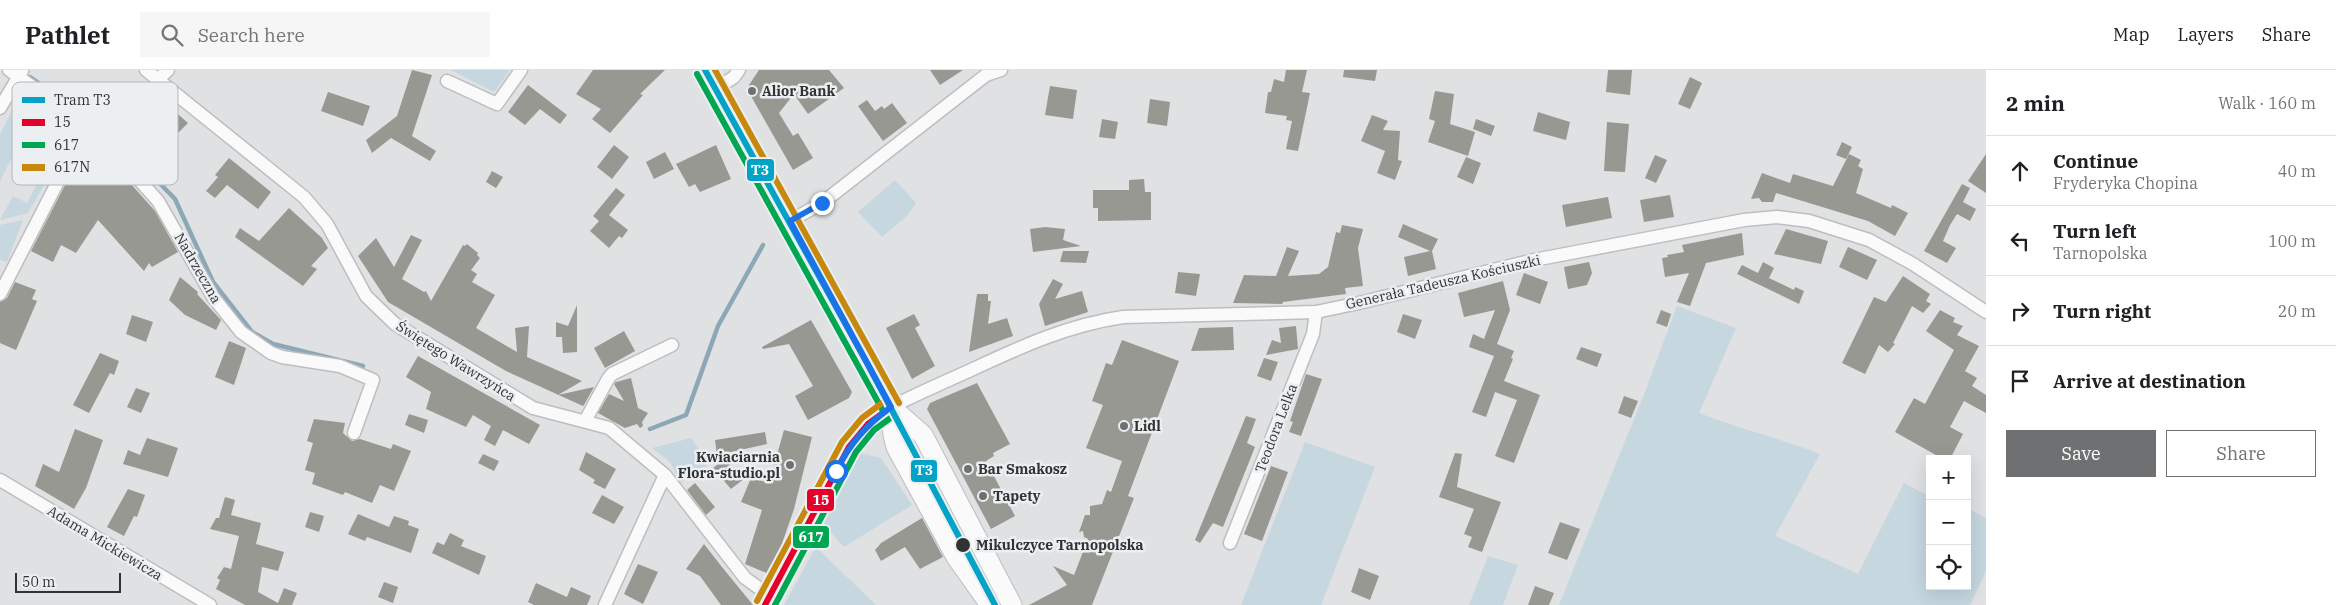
<!DOCTYPE html>
<meta charset="utf-8">
<style>
body{margin:0;font-family:"IBM Plex Serif",serif;background:#f6f6f6;color:#202124}
.controls{position:absolute;right:15px;bottom:15px;display:grid;overflow:hidden;border-radius:0px;box-shadow:0 5px 20px #0002}
.controls button{width:45px;height:45px;display:grid;place-items:center;padding:0;border:0;border-bottom:1px solid #e0e0e0;background:#fff;color:#202124;font:25px sans-serif}
.scale{position:absolute;left:15px;bottom:12px;width:106px;box-sizing:border-box;padding-left:5px;border:2px solid #313333;border-top:0;font-size:14px;line-height:18px;white-space:nowrap;color:#313333;-webkit-text-stroke:4px #ebeff1;paint-order:stroke}
.stop{position:absolute;width:15px;height:15px;margin:-11px;border:4px solid #1a73e8;border-radius:50%;background:#fff}
.stop.end{background:#1a73e8;border-color:#fff;box-shadow:0 1px 5px #0008}
.list{margin:0;padding:0;list-style:none}
h2{display:flex;justify-content:space-between;align-items:center;height:65px;margin:0;padding:0 20px;font-size:21px}
h2 small{font-size:16px;font-weight:400;color:#757577}
.list li{display:grid;grid-template-columns:32px 1fr auto;gap:15px;align-items:center;box-sizing:border-box;height:70px;padding:0 20px;border-top:1px solid #e0e0e0}
.list b{display:block;font-size:19px;white-space:nowrap}
.list p{margin:0;font-size:16px;white-space:nowrap;color:#757577}
.list em{font-size:16px;font-style:normal;color:#757577}
.actions{display:flex;gap:10px;padding:15px 20px}
.actions a{flex:1;padding:11px 0;border:1px solid #6e7071;border-radius:0px;text-align:center;font-size:18px;color:#6e7071}
.actions .main{background:#6e7071;color:#fff}
.icon{flex:none;width:28px;height:28px;fill:none;stroke:currentColor;stroke-width:2;stroke-linecap:round;stroke-linejoin:round}
.map{position:relative;flex:none;width:1986px;height:535px;overflow:hidden}
header{display:flex;align-items:center;gap:30px;box-sizing:border-box;height:70px;padding:0 25px;background:#fff;border-bottom:1px solid #e0e0e0}
header strong{font-size:24px}
nav{display:flex;gap:28px;margin-inline-start:auto;font-size:18px}
.search{width:350px;height:45px;background:#f6f6f6;display:flex;align-items:center;gap:12px;box-sizing:border-box;padding:0 18px;border-radius:0px;color:#757577;font-size:19px}
main{display:flex}
aside{flex:1;background:#fff}
.map>svg:first-child{display:block}
.green{fill:#c6d7e0}
.lines{fill:none;stroke-linecap:round;stroke-linejoin:round}
.stream{stroke:#8ca8b6;stroke-width:4.5}
.building{fill:#989893}
.street-casing{stroke:#bcbebf;stroke-width:15}
.secondary-casing{stroke:#bcbebf;stroke-width:21}
.street{stroke:#fafafb;stroke-width:12}
.secondary{stroke:#fafafb;stroke-width:19}
.bus-1-casing{stroke:#ebeff1;stroke-width:10}
.bus-2-casing{stroke:#ebeff1;stroke-width:10}
.bus-3-casing{stroke:#ebeff1;stroke-width:10}
.bus-1{stroke:#e4002b;stroke-width:6}
.bus-2{stroke:#00a651;stroke-width:6}
.bus-3{stroke:#c6890d;stroke-width:6}
.tram-1-casing{stroke:#ebeff1;stroke-width:10}
.tram-1{stroke:#02a3c6;stroke-width:6}
.route{stroke:#1a73e8;stroke-width:6}
.poi-dot{fill:#6e7071;stroke:#ebeff1;stroke-width:2}
.stop-dot{fill:#313333;stroke:#ebeff1;stroke-width:2}
.labels{text-anchor:middle;stroke-width:5;stroke-linejoin:round;paint-order:stroke}
.poi-label{font-size:14px;font-weight:bold;fill:#313333;stroke:#ebeff1;text-anchor:start}
.street-label{font-size:14px;fill:#313333;stroke:#ebeff1}
.stop-label{font-size:14px;font-weight:bold;fill:#313333;stroke:#ebeff1;text-anchor:start}
.key{fill:#ebeff1;stroke:#b3b7b8;stroke-width:1}
.key-label{font-size:14px;fill:#313333}
.line-badge{stroke:#ebeff1;stroke-width:2}
.badge-label{font-size:14px;text-anchor:middle;font-weight:bold;fill:#fff}
</style>
<header>
<strong>Pathlet</strong>
<div class="search"><svg class="icon" aria-label="search" viewBox="0 0 24 24"><circle cx="10" cy="10" r="6"/><path d="M15 15l6 6"/></svg>Search here</div>
<nav><a>Map</a><a>Layers</a><a>Share</a></nav>
</header>
<main>
<div class="map">
<svg width="1986" height="535" viewBox="0 0 1986 535">
<rect width="100%" height="100%" fill="#dfe1e3"/>
<path class="green" d="M451 0H510L494 22Z
M22 21 40 32 0 111V64Z
M47 94 54 98 28 143 0 150 13 126 27 133Z
M895 110 916 133 907 146 882 167 858 142Z
M23 150 7 192 0 190V155Z
M1677 236 1736 258 1699 343C1739 359 1780 368 1820 384L1775 466 1858 504 1904 413 1930 427V516H1967V438L1986 448V501L1970 535H1559L1645 322Z
M691 368 709 394 681 413 670 392 652 378Z
M1305 372 1375 397 1321 535H1241Z
M860 383 881 388 912 435 844 477 821 452Z
M816 477 876 535H784Z
M1488 486 1518 495 1503 535H1469Z"/>
<g class="lines">
<path class="stream" d="M30 7 112 64 175 129 213 212 252 262 273 274 363 296
M650 359 686 345 718 256 763 175"/>
</g>
<path class="building" d="M412 0 432 5 412 66 436 81 430 91 391 68 372 83 366 70 397 46Z
M593 0H665L640 24 643 25 610 63 592 49 601 39 576 24Z
M759 0H829L844 18 808 44 794 24 779 43 793 66 798 63 813 88 793 100 748 21 749 15Z
M930 0H963L940 15Z
M1286 0H1307L1302 22 1310 23 1298 81 1286 79 1292 51 1286 50 1287 46 1265 43 1268 22H1271L1274 9 1284 12Z
M1344 0H1377L1375 11 1343 7Z
M1608 0H1632L1630 25 1606 22Z
M1690 7 1702 13 1690 39 1678 34Z
M528 15 567 45 560 54 540 39 525 55 508 42Z
M1050 16 1077 20 1073 49 1045 45Z
M1435 21 1454 24 1450 54 1475 62 1468 86 1428 72 1435 51 1429 49Z
M328 22 370 36 363 56 321 41Z
M1150 29 1170 32 1167 56 1147 53Z
M867 30 875 41 882 36 884 39 892 33 907 53 883 71 858 36Z
M171 38 188 53 150 91 137 77Z
M1538 42 1570 52 1566 70 1533 61Z
M1372 45 1388 51 1383 60 1400 61 1398 90 1402 91 1395 110 1377 103 1385 81 1361 71Z
M1102 49 1118 52 1115 69 1099 67Z
M1476 49 1495 56 1491 66 1473 59Z
M1607 52 1629 54 1625 102 1604 101Z
M1842 72 1852 77 1846 89 1836 85Z
M90 73 108 88 155 141 178 182 152 197 149 193 144 201 98 150 76 183 61 175 53 192 31 181 80 86Z
M614 75 629 87 612 109 597 97Z
M716 75 731 109 700 122 695 114 689 117 676 94Z
M665 82 674 99 654 109 646 92Z
M1849 84 1861 90 1858 96 1863 99 1856 123 1891 138 1892 135 1908 143 1895 166 1868 151 1776 123 1773 132H1762L1759 128 1751 129 1762 103 1790 113 1793 104 1833 116Z
M1986 84V123L1968 111Z
M1655 85 1667 90 1656 113 1645 108Z
M1466 87 1481 93 1473 114 1457 107Z
M229 88 271 122 258 139 227 115 215 128 206 121 218 107 215 105Z
M492 101 503 107 496 118 486 112Z
M1144 109 1145 122H1151V150L1098 151V138H1093V120H1129V110Z
M1962 114 1970 118 1963 132 1976 139 1970 151 1957 144 1950 155 1943 171 1956 178 1947 193 1924 181Z
M616 118 625 125 609 145 628 160 622 168 619 166 609 178 590 161 599 151 593 146Z
M1670 125 1674 147 1644 152 1640 130Z
M1608 127 1612 148 1566 157 1562 135Z
M289 138 322 168 328 178 311 196 317 199 303 216 235 167 240 158 259 171Z
M1403 154 1438 169 1432 181 1436 199 1408 206 1404 187 1430 181 1398 167Z
M1342 155 1363 159 1358 178 1363 216 1345 218 1346 224 1283 232 1282 234 1233 233 1244 205 1276 206 1287 177 1299 181 1288 206 1319 204 1328 197 1336 162 1340 163Z
M1045 157 1065 159 1063 170 1081 176 1033 182 1030 159Z
M1786 159 1828 171 1821 194 1774 184Z
M1742 163 1744 185 1706 193 1690 236 1677 232 1689 203 1665 207 1662 188 1668 187 1667 185 1684 182 1682 175Z
M411 165 422 170 402 209 424 222 426 221 431 231 463 175 465 176 467 174 478 183 477 185 480 188 471 200 477 204 472 212 495 225 476 258 517 282 515 258 529 256 527 287 582 311 558 325 594 317 584 335 583 336 506 301 388 232 358 186 376 168 394 197Z
M1848 177 1877 190 1867 210 1839 197Z
M1063 181H1089L1086 193 1060 192Z
M1589 192 1592 203 1587 215 1568 219 1564 197Z
M1763 192 1774 198 1769 208 1794 220 1795 217 1804 221 1799 234 1737 204 1742 195 1758 203Z
M1178 202 1200 204 1196 226 1175 223Z
M1524 203 1548 212 1540 234 1516 225Z
M1903 206 1930 224 1926 231 1931 234 1923 243 1912 236 1893 273 1895 274 1888 282 1879 275 1865 304 1842 293 1874 227 1886 232Z
M180 207 198 222 197 224 221 250 216 260 185 245 169 230Z
M1053 209 1063 214 1055 229 1082 221 1088 242 1045 256 1039 234Z
M1503 211 1510 240 1497 274 1514 281 1511 288 1513 289 1504 311 1540 325 1514 393 1495 386 1517 330 1495 322 1486 347 1472 342 1494 286 1469 277 1473 264 1484 269 1495 240 1464 247 1458 223Z
M15 212 36 220 32 229 37 231 16 280 0 273V232L7 228Z
M977 224H988V231H991L988 254 1007 248 1013 266 969 282Z
M577 235V282L563 283 562 267H556V252L568 256Z
M1661 240 1671 244 1667 257 1656 253Z
M1940 240 1955 248 1953 252 1963 256 1957 265 1979 276 1965 301 1977 308 1972 316 1986 325V343L1964 331 1950 357 1963 364 1950 389H1943L1895 362 1914 328 1925 334 1954 280 1926 261Z
M914 244 920 255 915 258 935 296 912 309 886 258Z
M1403 244 1422 250 1415 269 1397 262Z
M132 245 153 252 146 272 126 264Z
M811 250 852 322 849 328 808 350 795 326 813 316 789 274 763 279 762 277Z
M1296 256 1298 279 1266 285 1272 270 1281 273 1279 258Z
M1233 257 1234 280 1191 281 1199 258Z
M624 261 635 281 605 298 594 278Z
M1122 270 1179 291 1128 426 1134 428 1092 535H1029L1067 515 1053 496 1074 505 1088 469 1084 467 1083 461 1079 462 1085 445H1090V436L1102 434 1107 420 1111 422 1122 391 1086 378 1103 335 1092 331 1106 293 1112 295Z
M229 271 246 278 234 315 215 307Z
M1581 277 1602 284 1597 297 1576 289Z
M100 283 119 291 114 305 110 303 89 343 73 335Z
M418 286 540 355 529 374 503 360 495 376 484 370 491 356 473 345 466 357 426 339 431 322 406 307Z
M1264 288 1278 292 1271 311 1257 306Z
M1306 304 1322 309 1301 366 1289 362 1293 352 1290 351Z
M631 308 638 338 648 343 642 352 643 356 640 358 637 354 625 358 598 343 609 324 624 331 614 314 616 312Z
M977 313 1010 374 993 383 994 386 986 391 1015 446 991 459 927 339 930 333Z
M136 318 150 323 141 343 127 337Z
M1624 326 1638 331 1631 348 1618 343Z
M409 344 428 350 424 363 405 355Z
M1246 346 1256 349 1247 373 1255 377 1223 457 1213 453 1200 473 1195 470Z
M314 349 345 353 343 363 352 371 360 369 391 379 393 374 411 381 394 421 380 415 372 433 345 422 343 425 312 414 315 403 305 400 313 373 307 371Z
M75 359 103 370 86 418 74 439 35 416 43 394 59 402Z
M784 360 812 367 794 439 777 488 769 504 745 494 762 440 741 432 751 408 769 413Z
M765 362 767 374 717 385 715 370Z
M147 368 178 378 168 407 123 394 128 380 140 385Z
M586 382 616 399 605 419 593 413 595 410 579 400Z
M1455 383 1462 384 1457 417 1501 432 1482 482 1468 477 1472 467 1464 464 1474 439 1439 427Z
M483 384 499 391 494 401 478 393Z
M725 389 735 401 745 408 731 419 713 398Z
M1271 396 1288 402 1262 471 1244 464Z
M695 413 715 437 706 445 687 420Z
M128 419 145 425 137 447 134 446 124 466 107 457Z
M602 425 624 437 614 454 592 443Z
M225 427 235 430 231 445 261 453 256 474 284 482 278 501 262 497 258 522 278 533 284 518 297 523 292 535H245L216 519 220 510 217 508 224 497 231 499 239 466 210 459 216 448H219Z
M310 442 324 446 319 462 305 457Z
M358 444 389 457 394 446 409 451 408 455 419 459 411 483 367 467 365 471 348 464Z
M922 448 943 487 920 499 905 477 881 491 875 480 881 473Z
M1560 452 1580 459 1567 490 1548 483Z
M450 463 464 470 461 476 486 486 479 505 432 483 437 472 444 475Z
M704 474 722 497 753 535H721L700 506 686 499Z
M638 494 658 502 643 534 624 524Z
M1359 498 1379 506 1370 530 1351 522Z
M384 512 398 517 393 533 378 527Z
M536 513 567 527 571 517 591 526 587 535H534L528 532Z
M1535 516 1554 523 1549 535H1528Z"/>
<g class="lines">
<defs>
<path id="street" d="M9 0 66 41 119 87 158 131 213 227 241 262 271 283 282 287 340 296 373 310 354 363
M146 0 304 127 327 154 366 226 395 254 533 338 609 358 665 405 745 508 770 526
M157 10 168 0
M447 11 497 34 521 0
M716 19 734 7 739 0
M0 38 22 1
M790 151 822 133 986 5 1001 0
M0 224 86 57
M891 337C917 324 944 312 971 300 1020 277 1068 255 1123 247L1316 242 1359 233 1534 190 1744 150 1777 147 1809 151 1869 170 1913 194 1986 242
M585 351 608 309 612 304 672 275
M0 410 210 535
M1230 473 1313 264 1316 242
M605 535 665 405"/>
<path id="secondary" d="M705 0 891 337 923 365 1012 535
M891 337 893 365 896 377 956 487 990 535
M765 535 849 377 868 354 891 337"/>
</defs>
<use href="#street" class="street-casing"/>
<use href="#secondary" class="secondary-casing"/>
<use href="#street" class="street"/>
<use href="#secondary" class="secondary"/>
<defs>
<path id="bus-1" d="M705 0 891 337
M765 535 849 377 868 354 891 337"/>
<path id="bus-2" d="M697 4 883 341
M775 535 856 382 874 360 896 344"/>
<path id="bus-3" d="M715 0 899 333
M757 531 842 372 862 348 886 330"/>
</defs>
<use href="#bus-1" class="bus-1-casing"/>
<use href="#bus-2" class="bus-2-casing"/>
<use href="#bus-3" class="bus-3-casing"/>
<use href="#bus-1" class="bus-1"/>
<use href="#bus-2" class="bus-2"/>
<use href="#bus-3" class="bus-3"/>
<defs>
<path id="tram-1" d="M705 0 867 293 995 535"/>
</defs>
<use href="#tram-1" class="tram-1-casing"/>
<use href="#tram-1" class="tram-1"/>
</g>
<g class="lines">
<path class="route" d="M822 133 790 151 891 337C866 355 850 374 836 401"/>
</g>
<g class="poi-dot">
<circle cx="752" cy="21" r="5"/>
<circle cx="1124" cy="356" r="5"/>
<circle cx="790" cy="395" r="5"/>
<circle cx="968" cy="399" r="5"/>
<circle cx="983" cy="426" r="5"/>
</g>
<circle class="stop-dot" cx="963" cy="475" r="8"/>
<g class="labels">
<g class="poi-label">
<text x="762" y="26">Alior Bank</text>
<text x="1134" y="361">Lidl</text>
<text x="780" y="392" text-anchor="end">Kwiaciarnia<tspan x="780" dy="16">Flora-studio.pl</tspan></text>
<text x="978" y="404">Bar Smakosz</text>
<text x="993" y="431">Tapety</text>
</g>
<g class="street-label">
<text transform="translate(198 198) rotate(60)" y="5">Nadrzeczna</text>
<text transform="translate(1443 212) rotate(-13)" y="5">Generała Tadeusza Kościuszki</text>
<text transform="translate(456 291) rotate(32)" y="5">Świętego Wawrzyńca</text>
<text transform="translate(1276 358) rotate(-69)" y="5">Teodora Lelka</text>
<text transform="translate(105 473) rotate(31)" y="5">Adama Mickiewicza</text>
</g>
<g class="stop-label">
<text x="976" y="480">Mikulczyce Tarnopolska</text>
</g>
</g>
<rect x="12" y="12" width="166" height="103" rx="8" class="key"/>
<rect x="22" y="27" width="23" height="6" fill="#02a3c6"/>
<rect x="22" y="49" width="23" height="7" fill="#e4002b"/>
<rect x="22" y="72" width="23" height="6" fill="#00a651"/>
<rect x="22" y="94" width="23" height="7" fill="#c6890d"/>
<g class="key-label">
<text x="54" y="35">Tram T3</text>
<text x="54" y="57">15</text>
<text x="54" y="80">617</text>
<text x="54" y="102">617N</text>
</g>
<g class="line-badge">
<rect x="746" y="88" width="29" height="24" rx="5" fill="#02a3c6"/>
<rect x="910" y="389" width="28" height="24" rx="5" fill="#02a3c6"/>
<rect x="806" y="418" width="29" height="24" rx="5" fill="#e4002b"/>
<rect x="792" y="455" width="38" height="24" rx="5" fill="#00a651"/>
</g>
<g class="badge-label">
<text x="760" y="105">T3</text>
<text x="924" y="405">T3</text>
<text x="821" y="435">15</text>
<text x="811" y="472">617</text>
</g>
</svg>
<div class="controls">
<button>+</button>
<button>−</button>
<button><svg class="icon" aria-label="locate" viewBox="0 0 24 24"><circle cx="12" cy="12" r="6"/><path d="M12 2v4M12 18v4M2 12h4M18 12h4"/></svg></button>
</div>
<div class="scale">50 m</div>
<div class="stop" style="left:836px;top:401px"></div>
<div class="stop end" style="left:822px;top:133px"></div>
</div>
<aside>
<h2>2 min<small>Walk · 160 m</small></h2>
<ul class="list">
<li><svg class="icon" aria-label="ahead" viewBox="0 0 24 24"><path d="M12 20V5M6 11l6-6 6 6"/></svg><div><b>Continue</b><p>Fryderyka Chopina</p></div><em>40 m</em></li>
<li><svg class="icon" aria-label="left" viewBox="0 0 24 24"><path d="M17 20v-9H6M10 6l-5 5 5 5"/></svg><div><b>Turn left</b><p>Tarnopolska</p></div><em>100 m</em></li>
<li><svg class="icon" aria-label="right" viewBox="0 0 24 24"><path d="M7 20v-9h11M14 6l5 5-5 5"/></svg><div><b>Turn right</b></div><em>20 m</em></li>
<li><svg class="icon" aria-label="arrive" viewBox="0 0 24 24"><path d="M6 21V4h12l-3 4 3 4H6"/></svg><div><b>Arrive at destination</b></div></li>
</ul>
<div class="actions"><a class="main">Save</a><a>Share</a></div>
</aside>
</main>
